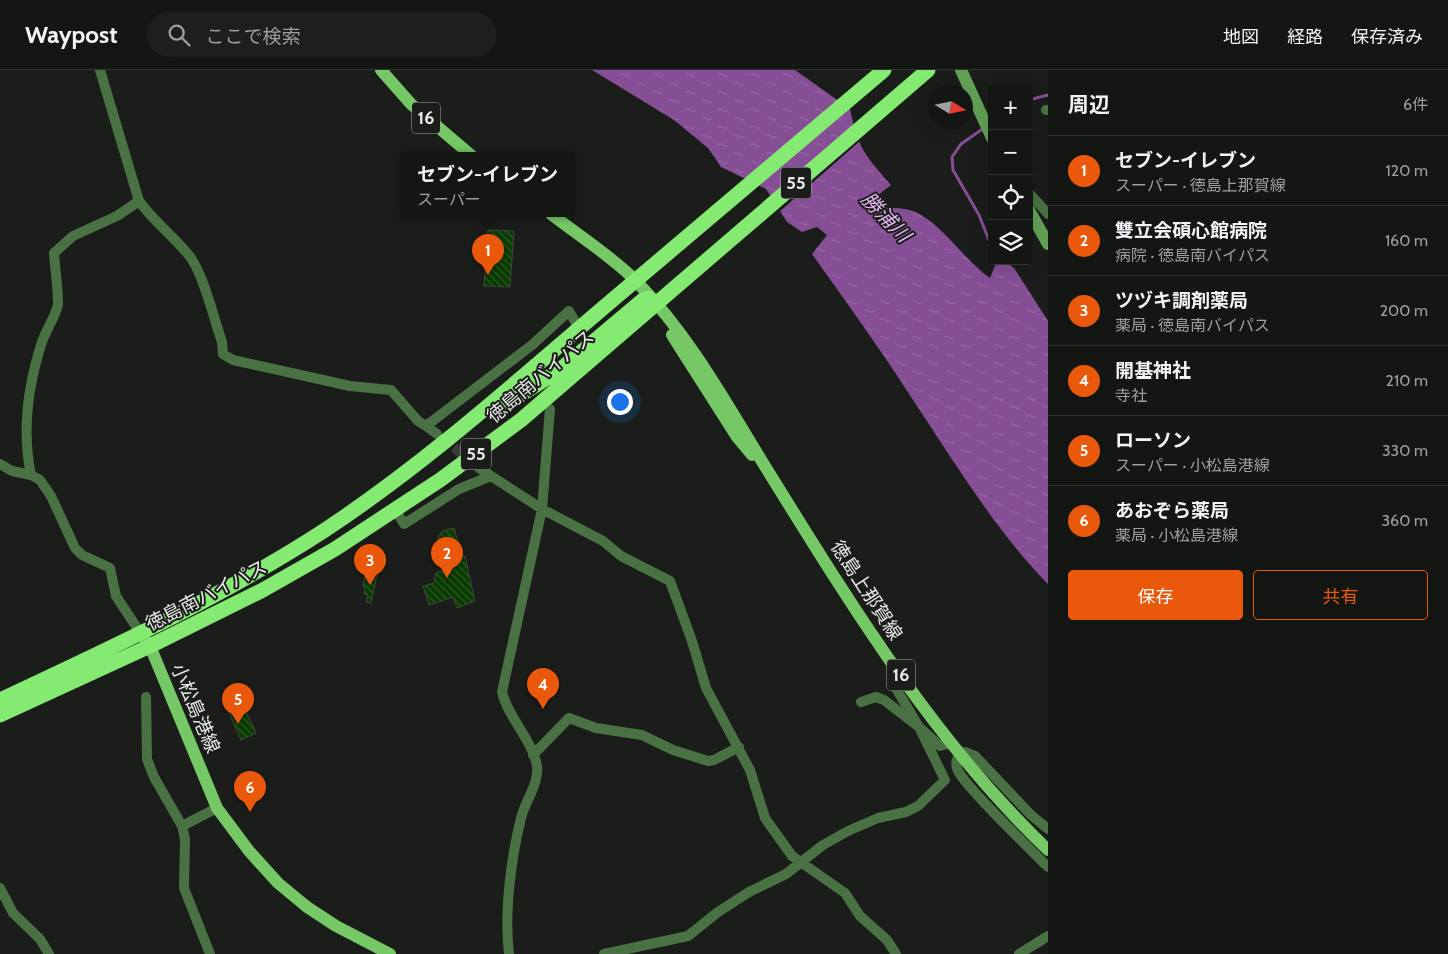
<!DOCTYPE html>
<html lang="ja">
<meta charset="utf-8">
<style>
body{margin:0;font-family:Cabin,"Noto Sans JP",sans-serif;background:#1d1f1d;color:#f1f3f6}
.controls{position:absolute;right:15px;top:15px;display:grid;overflow:hidden;border-radius:5px;box-shadow:0 5px 20px #0002}
.controls button{width:45px;height:45px;display:grid;place-items:center;padding:0;border:0;border-bottom:1px solid #333534;background:#141614;color:#f1f3f6;font:25px sans-serif}
.compass{position:absolute;left:928px;top:15px;width:45px;height:45px;border-radius:50%;background:#141614;box-shadow:0 5px 20px #0002;rotate:100deg}
.you{position:absolute;left:619px;top:331px;width:18px;height:18px;margin:-12px;border:4px solid #fff;border-radius:50%;background:#1a73e8;box-shadow:0 0 0 8px #1a73e833}
.badge{display:grid;place-items:center;width:32px;height:32px;border-radius:50%;background:#ea580c;color:#fff;font-size:16px;font-weight:700}
.pin{position:absolute;translate:-50% -41px;filter:drop-shadow(0 1px 2px #0008)}
.pin::after{content:'';position:absolute;top:26px;width:18px;height:15px;background:inherit;clip-path:polygon(0 0,100% 0,50% 100%)}
.popup{position:absolute;left:400px;top:82px;width:175px;height:65px;box-sizing:border-box;display:grid;place-content:center;border-radius:5px;background:#141614;filter:drop-shadow(0 1px 4px #0005);font-size:16px;white-space:nowrap;color:#9d9fa0}
.popup b{font-size:19px;color:#f1f3f6}
.popup::after{content:'';position:absolute;left:50%;top:100%;margin-left:-10px;border:10px solid transparent;border-top-color:#141614}
.list{margin:0;padding:0;list-style:none}
h2{display:flex;justify-content:space-between;align-items:center;height:65px;margin:0;padding:0 20px;font-size:21px}
h2 small{font-size:16px;font-weight:400;color:#9d9fa0}
.list li{display:grid;grid-template-columns:32px 1fr auto;gap:15px;align-items:center;box-sizing:border-box;height:70px;padding:0 20px;border-top:1px solid #333534}
.list b{display:block;font-size:19px;white-space:nowrap}
.list p{margin:0;font-size:16px;white-space:nowrap;color:#9d9fa0}
.list em{font-size:16px;font-style:normal;color:#9d9fa0}
.actions{display:flex;gap:10px;padding:15px 20px}
.actions a{flex:1;padding:11px 0;border:1px solid #ea580c;border-radius:5px;text-align:center;font-size:18px;color:#ea580c}
.actions .main{background:#ea580c;color:#fff}
.icon{flex:none;width:28px;height:28px;fill:none;stroke:currentColor;stroke-width:2;stroke-linecap:round;stroke-linejoin:round}
.map{position:relative;flex:none;width:1048px;height:884px;overflow:hidden}
header{display:flex;align-items:center;gap:30px;box-sizing:border-box;height:70px;padding:0 25px;background:#141614;border-bottom:1px solid #333534}
header strong{font-size:24px}
nav{display:flex;gap:28px;margin-inline-start:auto;font-size:18px}
.search{width:350px;height:45px;background:#1d1f1d;display:flex;align-items:center;gap:12px;box-sizing:border-box;padding:0 18px;border-radius:28px;color:#9d9fa0;font-size:19px}
main{display:flex}
aside{flex:1;background:#141614}
.map>svg:first-child{display:block}
.water{fill:url(#water-ripples)}
.pier{fill:#1b1d1a}
.lines{fill:none;stroke-linecap:round;stroke-linejoin:round}
.stream{stroke:#854e95;stroke-width:3}
.building{fill:url(#building-back-hatch);stroke:#424541}
.street-tunnel{stroke:#3a3c39;stroke-width:10;stroke-dasharray:10 5;stroke-linecap:butt}
.street{stroke:#4a7143;stroke-width:10}
.secondary{stroke:#62a256;stroke-width:12}
.primary{stroke:#75c865;stroke-width:12}
.highway{stroke:#85ea71;stroke-width:15}
.labels{text-anchor:middle;stroke-width:4;stroke-linejoin:round;paint-order:stroke}
.shield{fill:#1b1d1a;stroke:#aaacaa;stroke-width:1}
.shield-label{font-size:18px;font-weight:bold;fill:#e8eae8}
.street-label{font-size:19px;fill:#e8eae8;stroke:#1b1d1a}
.water-label{font-size:20px;font-style:italic;fill:#e5b8f3;stroke:#1b1d1a}
</style>
<header>
<strong>Waypost</strong>
<div class="search"><svg class="icon" aria-label="search" viewBox="0 0 24 24"><circle cx="10" cy="10" r="6"/><path d="M15 15l6 6"/></svg>ここで検索</div>
<nav><a>地図</a><a>経路</a><a>保存済み</a></nav>
</header>
<main>
<div class="map">
<svg width="1048" height="884" viewBox="0 0 1048 884">
<defs>
<pattern id="water-ripples" width="26" height="14" patternUnits="userSpaceOnUse" patternTransform="scale(1.25)"><rect width="26" height="14" fill="#854e95"/><path d="M2 4q2-2 4 0t4 0M15 11q2-2 4 0t4 0" fill="none" stroke="#9668a4"/></pattern>
<pattern id="building-back-hatch" width="6" height="6" patternUnits="userSpaceOnUse" patternTransform="scale(1.25)"><rect width="6" height="6" fill="#093a00"/><path d="M-1 5l2 2M0 0l6 6M5-1l2 2" fill="none" stroke="#2d5725"/></pattern>
</defs>
<rect width="100%" height="100%" fill="#1b1d1a"/>
<path class="water" d="M592 0H795L850 39C858 79 865 85 891 115L878 125 885 137C894 138 904 138 913 141 941 152 964 190 990 208L997 191H1004L1014 198 1048 251V514C995 460 955 393 913 330 881 280 846 232 812 184L827 165 817 157 802 162 787 152 766 119 721 97 708 78 674 50Z"/>
<path class="pier" d="M859 68 860 71 778 143 769 128Z"/>
<g class="lines">
<path class="stream" d="M1029 30 1048 25
M984 58 961 74 952 87 953 100 979 145 992 178"/>
</g>
<path class="building" d="M488 160 514 161 510 217 484 216Z
M454 458 462 486H465L475 531 457 538 453 527 429 535 423 516 434 513 436 503 446 499 438 468 442 461Z
M366 498 378 501 371 533 366 532 368 525 364 524 365 518 363 517Z
M243 635 256 663 241 670 228 641Z"/>
<g class="lines">
<path class="street-tunnel" d="M442 368 473 393"/>
<path class="street" d="M100 0 139 131C154 152 176 168 191 188 204 207 214 249 222 272L223 284 233 290 350 316 391 320 418 351 426 356
M1046 40H1048
M1029 123 1048 144
M437 364 426 356 532 275 569 241 580 260
M0 394 12 401 31 405 40 410 51 426 75 478 82 485 110 498 116 526 141 564
M31 405C22 362 28 315 42 272 45 262 58 242 58 233 58 217 55 199 54 183L73 166 117 146 139 131
M491 406 542 439 603 471 621 486 670 511 692 571 706 618 750 700 765 748 792 786 845 823 860 846 887 870 896 884
M396 441 404 454 459 419 491 406 479 398
M901 604 894 615 919 657 940 676 950 673
M146 627 147 689 154 707 182 756 185 769 184 818 210 884
M533 685 569 648 596 658 642 665 673 680 708 691 714 690 739 677
M182 756 217 738
M1048 759 1031 745 975 686 965 682C957 685 954 692 958 701 963 710 973 720 980 728 1002 752 1025 774 1048 797
M0 818 13 843 40 869 49 884
M509 884C504 843 511 788 521 748 525 731 539 714 537 697 534 672 508 648 502 622L542 439 550 339
M604 884 688 866 718 842 749 822 786 804 823 775 848 761 878 748 906 742 918 736 945 710 919 657 884 630 876 627 861 632
M1019 884 1048 866"/>
<path class="secondary" d="M961 0 992 68
M1029 140 1048 174"/>
<path class="primary" d="M381 0 411 34 472 86
M551 144C578 165 614 188 637 212 695 272 732 344 776 414 856 543 938 675 1048 780
M672 265 737 367 752 385
M144 568 150 576 217 738 249 781 278 813 307 837 336 856 390 884"/>
<path class="highway" d="M505 335 561 299 643 230 648 228
M0 630C111 578 222 527 325 460 434 388 529 300 629 216 714 144 799 72 884 0
M0 645 150 576 261 521 335 479 440 410 521 350 928 0"/>
</g>
<g class="labels">
<g class="shield">
<rect x="412" y="32.5" width="28" height="31" rx="4"/>
<rect x="781" y="97.5" width="30" height="31" rx="4"/>
<rect x="461" y="368.5" width="30" height="31" rx="4"/>
<rect x="887" y="589.5" width="28" height="31" rx="4"/>
</g>
<g class="shield-label">
<text x="426" y="54">16</text>
<text x="796" y="119">55</text>
<text x="476" y="390">55</text>
<text x="901" y="611">16</text>
</g>
<g class="street-label">
<text transform="translate(540 306) rotate(-40)" y="7">徳島南バイパス</text>
<text transform="translate(867 520) rotate(57)" y="7">徳島上那賀線</text>
<text transform="translate(206 525) rotate(-27)" y="7">徳島南バイパス</text>
<text transform="translate(196 638) rotate(67)" y="7">小松島港線</text>
</g>
<g class="water-label">
<text transform="translate(886 147) rotate(46)" y="7">勝浦川</text>
</g>
</g>
</svg>
<div class="controls">
<button>+</button>
<button>−</button>
<button><svg class="icon" aria-label="locate" viewBox="0 0 24 24"><circle cx="12" cy="12" r="6"/><path d="M12 2v4M12 18v4M2 12h4M18 12h4"/></svg></button>
<button><svg class="icon" aria-label="layers" viewBox="0 0 24 24"><path d="M12 4l9 5-9 5-9-5zM3 14l9 5 9-5"/></svg></button>
</div>
<svg class="compass" viewBox="-18 -18 36 36"><path d="M0-13l5 13h-10z" fill="#e53935"/><path d="M0 13l5-13h-10z" fill="#9d9fa0"/></svg>
<div class="you"></div>
<div class="pin badge" style="left:488px;top:205px">1</div>
<div class="popup"><b>セブン-イレブン</b>スーパー</div>
<div class="pin badge" style="left:447px;top:508px">2</div>
<div class="pin badge" style="left:370px;top:515px">3</div>
<div class="pin badge" style="left:543px;top:639px">4</div>
<div class="pin badge" style="left:238px;top:654px">5</div>
<div class="pin badge" style="left:250px;top:742px">6</div>
</div>
<aside>
<h2>周辺<small>6件</small></h2>
<ul class="list">
<li><span class="badge">1</span><div><b>セブン-イレブン</b><p>スーパー · 徳島上那賀線</p></div><em>120 m</em></li>
<li><span class="badge">2</span><div><b>雙立会碩心館病院</b><p>病院 · 徳島南バイパス</p></div><em>160 m</em></li>
<li><span class="badge">3</span><div><b>ツヅキ調剤薬局</b><p>薬局 · 徳島南バイパス</p></div><em>200 m</em></li>
<li><span class="badge">4</span><div><b>開基神社</b><p>寺社</p></div><em>210 m</em></li>
<li><span class="badge">5</span><div><b>ローソン</b><p>スーパー · 小松島港線</p></div><em>330 m</em></li>
<li><span class="badge">6</span><div><b>あおぞら薬局</b><p>薬局 · 小松島港線</p></div><em>360 m</em></li>
</ul>
<div class="actions"><a class="main">保存</a><a>共有</a></div>
</aside>
</main>
